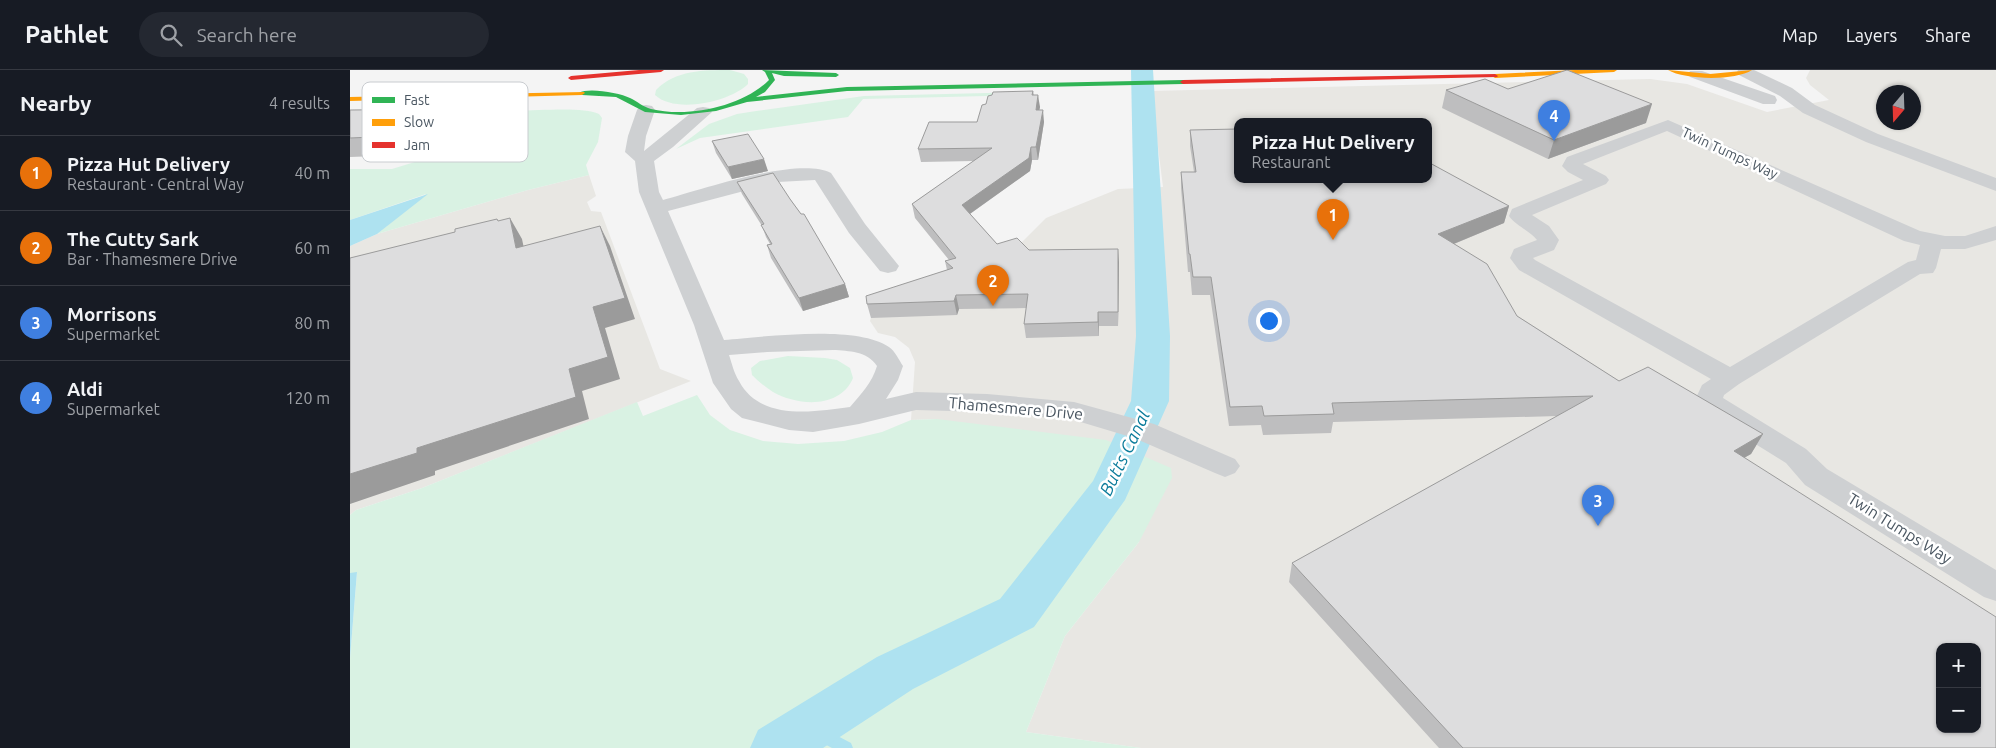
<!DOCTYPE html>
<meta charset="utf-8">
<style>
body{margin:0;font-family:Ubuntu,sans-serif;background:#242831;color:#f1f3f6}
.controls{position:absolute;right:15px;bottom:15px;display:grid;overflow:hidden;border-radius:10px;box-shadow:0 1px 4px #0004}
.controls button{width:45px;height:45px;display:grid;place-items:center;padding:0;border:0;border-bottom:1px solid #363941;background:#171b24;color:#f1f3f6;font:25px sans-serif}
.compass{position:absolute;left:1526px;top:15px;width:45px;height:45px;border-radius:50%;background:#171b24;box-shadow:0 1px 4px #0004;rotate:199deg}
.you{position:absolute;left:918px;top:250px;width:18px;height:18px;margin:-12px;border:4px solid #fff;border-radius:50%;background:#1a73e8;box-shadow:0 0 0 8px #1a73e833}
.badge{display:grid;place-items:center;width:32px;height:32px;border-radius:50%;background:#2563eb;color:#fff;font-size:16px;font-weight:700}
.pin{position:absolute;translate:-50% -41px;filter:drop-shadow(0 1px 2px #0008)}
.pin::after{content:'';position:absolute;top:26px;width:18px;height:15px;background:inherit;clip-path:polygon(0 0,100% 0,50% 100%)}
.popup{position:absolute;left:884px;top:48px;width:198px;height:65px;box-sizing:border-box;display:grid;place-content:center;border-radius:10px;background:#171b24;filter:drop-shadow(0 1px 4px #0005);font-size:16px;white-space:nowrap;color:#9ea1a6}
.popup b{font-size:19px;color:#f1f3f6}
.popup::after{content:'';position:absolute;left:50%;top:100%;margin-left:-10px;border:10px solid transparent;border-top-color:#171b24}
.list{margin:0;padding:0;list-style:none}
h2{display:flex;justify-content:space-between;align-items:center;height:65px;margin:0;padding:0 20px;font-size:21px}
h2 small{font-size:16px;font-weight:400;color:#9ea1a6}
.list li{display:grid;grid-template-columns:32px 1fr auto;gap:15px;align-items:center;box-sizing:border-box;height:75px;padding:0 20px;border-top:1px solid #363941}
.list b{display:block;font-size:19px;white-space:nowrap}
.list p{margin:0;font-size:16px;white-space:nowrap;color:#9ea1a6}
.list em{font-size:16px;font-style:normal;color:#9ea1a6}
.icon{flex:none;width:28px;height:28px;fill:none;stroke:currentColor;stroke-width:2;stroke-linecap:round;stroke-linejoin:round}
.map{position:relative;flex:none;width:1646px;height:678px;overflow:hidden}
header{display:flex;align-items:center;gap:30px;box-sizing:border-box;height:70px;padding:0 25px;background:#171b24;border-bottom:1px solid #363941}
header strong{font-size:24px}
nav{display:flex;gap:28px;margin-inline-start:auto;font-size:18px}
.search{width:350px;height:45px;background:#242831;display:flex;align-items:center;gap:12px;box-sizing:border-box;padding:0 18px;border-radius:28px;color:#9ea1a6;font-size:19px}
main{display:flex}
aside{flex:1;background:#171b24}
.map>svg:first-child{display:block}
.commercial{fill:#e8e7e3;fill-rule:evenodd}
.green{fill:#d9f2e3}
.water{fill:#aee2f0}
.lines{fill:none;stroke-linecap:round;stroke-linejoin:round}
.stream{fill:#aee2f0;fill-rule:evenodd}
.canal{fill:#aee2f0;fill-rule:evenodd}
.street{fill:#ced0d2;fill-rule:evenodd}
.fast{fill:#30b455;fill-rule:evenodd}
.slow{fill:#ff9f0a;fill-rule:evenodd}
.jam{fill:#e5322d;fill-rule:evenodd}
.wall{fill:#bebebf}
.shaded-wall{fill:#9b9b9b}
.building{fill:#ddddde;stroke:#9b9b9b;fill-rule:evenodd}
.labels{text-anchor:middle;stroke-width:5;stroke-linejoin:round;paint-order:stroke}
.far-street-label{font-size:14px;fill:#4a5661;stroke:#fff}
.street-label{font-size:16px;fill:#4a5661;stroke:#fff}
.water-label{font-size:18px;font-style:italic;fill:#0c7c9b;stroke:#fff}
.key{fill:#fff;stroke:#c9ccd0;stroke-width:1}
.key-label{font-size:14px;fill:#4a5661}
</style>
<header>
<strong>Pathlet</strong>
<div class="search"><svg class="icon" aria-label="search" viewBox="0 0 24 24"><circle cx="10" cy="10" r="6"/><path d="M15 15l6 6"/></svg>Search here</div>
<nav><a>Map</a><a>Layers</a><a>Share</a></nav>
</header>
<main>
<aside>
<h2>Nearby<small>4 results</small></h2>
<ul class="list">
<li><span class="badge" style="background:#e8710a">1</span><div><b>Pizza Hut Delivery</b><p>Restaurant · Central Way</p></div><em>40 m</em></li>
<li><span class="badge" style="background:#e8710a">2</span><div><b>The Cutty Sark</b><p>Bar · Thamesmere Drive</p></div><em>60 m</em></li>
<li><span class="badge" style="background:#3f7fe0">3</span><div><b>Morrisons</b><p>Supermarket</p></div><em>80 m</em></li>
<li><span class="badge" style="background:#3f7fe0">4</span><div><b>Aldi</b><p>Supermarket</p></div><em>120 m</em></li>
</ul>
</aside>
<div class="map">
<svg width="1646" height="678" viewBox="0 0 1646 678">
<rect width="100%" height="100%" fill="#f4f4f4"/>
<path class="commercial" d="M1460 0H1646V678H791L676 662 715 566 789 472 587 349 561 350 565 292 559 278 545 267 528 263 520 251 528 224 665 179 696 148 768 119 813 117 801 21 1300 9 1337 14 1417 42 1479 30 1460 15 1456 8ZM1534 22H1564V52H1534ZM888 51H1078V109H888ZM1590 577H1627V659H1590Z
M239 105 246 126 237 132 241 141 251 142 310 299 341 311 72 418 6 440 0 445V176L27 164 178 120Z"/>
<path class="green" d="M380 0 394 4 398 9V14C380 32 325 44 305 25L306 20C325 0 354 0 380 0Z
M673 22V25L513 29 498 47 350 68 326 79 359 54 387 44 406 41 514 26Z
M149 40C175 43 229 35 249 44L252 48 248 72 236 95 239 105 178 120 27 164 76 124 0 150V99H42L68 91 77 84H91L97 79H124L144 63 135 62 140 58H129Z
M438 286 475 288 487 290 500 298 503 308C490 339 448 336 423 322 415 317 408 311 402 305L401 298 410 291Z
M347 325 360 345 380 360 413 371 448 374 494 371 532 362 561 350 587 349 756 370 821 398 822 408 789 472 715 566 676 662 791 678H0V588L7 503H0V445L6 440 72 418 287 332 293 346Z"/>
<path class="water" d="M78 124 27 164 0 176V150Z
M7 502 0 588V503Z"/>
<g class="lines">
<path class="stream" d="M459 651 501 673 503 678H482L454 663 452 658 454 653Z"/>
<path class="canal" d="M781 0H803L820 266 819 331 775 430 684 557 563 619 473 678H400L408 660 527 587 650 529 743 411 781 331 786 266Z"/>
<path class="street" d="M1388 0H1404L1442 18 1465 35 1528 64 1646 108V121L1516 72 1453 43 1430 26 1389 5 1387 2Z
M1340 1H1352L1425 26 1427 30 1425 34H1413L1340 7 1338 4Z
M296 35 302 36 305 40 296 66 294 81 347 38 353 37 359 38 362 42 323 77 304 91 309 122 313 130C351 120 447 86 481 103L515 154 549 196 546 201 538 203 530 201 499 163 465 110 428 112 318 141 374 270C414 267 506 254 539 277 545 281 549 290 553 296L548 310 536 329 566 322 637 324 724 332 804 354 885 389 890 396 885 403 875 407 865 403 784 368 724 350 637 342 566 340 509 354 463 362 439 360 392 348 381 339 363 313 344 255 289 122 285 91 275 82 278 66 287 40 290 36ZM483 280C499 281 517 281 527 296 522 313 511 324 500 337 463 342 410 351 389 311 384 303 382 294 379 285L417 282Z
M1318 50 1570 161 1595 166H1615L1646 156V170L1615 179H1591L1586 198 1583 203 1570 204 1389 314 1374 325 1373 328 1456 379 1477 399 1646 500V531L1634 527 1455 415 1436 393 1357 344 1345 330 1352 315 1361 309 1169 200 1160 188 1164 179 1187 170C1179 160 1166 156 1159 146L1162 139 1233 110 1218 102 1212 96 1217 87ZM1317 61 1554 171 1570 175 1566 190 1558 192 1380 297 1185 190 1183 188 1204 180 1209 170 1199 156 1182 145 1256 114 1259 110 1256 106 1233 94Z"/>
<path class="fast" d="M412 0 486 3 489 5 486 7 434 6 422 3 425 10 415 22 406 27 497 17 833 10 836 12 833 14 497 21 397 32 366 41 331 45 295 42 266 27 232 25 229 23C238 17 270 23 280 28 287 31 293 37 301 39 338 48 392 37 419 10L415 2Z"/>
<path class="slow" d="M1225 0H1267L1264 2 1145 8 1142 6 1145 4Z
M1318 0 1360 4 1402 0C1385 11 1335 10 1318 0Z
M234 22 235 23 232 25 0 31V27Z"/>
<path class="jam" d="M289 0H314L311 2 221 10 218 8 221 6Z
M1145 4 1148 6 1147 7 833 14 830 12 833 10Z"/>
</g>
<path class="wall" d="M1158 19 1296 53 1198 89 1092 38 1096 20Z
M683 21 684 25 690 37 689 40 694 52 688 90H682L680 101 620 144 647 174 679 180 769 192 768 256H749V266L676 268 674 254 677 238 609 239 607 245 521 248 517 234 597 200 595 191 599 190 565 148 562 134 624 91 571 92 568 79 627 52 636 34Z
M107 39 117 57 82 84 0 87V40Z
M840 60 888 109 1159 136 1154 153 1104 174 1167 246 1269 311 1413 364 1401 384 1394 388 1646 678H1089L939 512 942 493 1208 346 983 352 981 363 913 365 911 355 879 356 860 225H842L840 202H838L831 118V102H844L840 76Z
M362 71 418 101 382 109 366 83Z
M387 112 440 129 451 144 495 214 499 227 453 241 421 188 417 175 420 174 416 167 412 156 392 124Z"/>
<path class="shaded-wall" d="M688 25 690 37 687 52 686 40Z
M1302 34 1296 53 1198 89 1204 70Z
M107 39 117 57 82 84 71 65Z
M693 40 694 52 688 90 686 77Z
M681 77 682 90 680 101 614 148 612 135Z
M414 89 418 101 382 109 378 97Z
M1159 136 1154 153 1084 182 1088 164Z
M160 148 172 169 178 198 166 178Z
M250 156 260 176 285 249 255 258 270 309 232 321 239 349 85 401V405L0 434V404L67 378 219 299 243 237Z
M768 179 769 192 768 256Z
M495 214 499 227 453 241 449 228Z
M606 225 609 239 607 245 604 231Z
M748 242 749 256V266L748 252Z
M1413 364 1401 384 1372 400 1384 381Z"/>
<path class="building" d="M1217 0 1302 34 1204 70 1096 20 1135 9 1158 19Z
M683 21 682 25H688L686 40H693L686 77H681L679 88 612 135 647 174 667 168 679 180 768 179V242H748V252L674 254 678 224 606 225 604 231 517 234 516 226 603 198 595 191 606 188 562 134 642 78 568 79 579 52H627L632 35 636 34 638 26 642 25 643 22Z
M107 39 71 65 0 68V40Z
M888 59V109H1078V92L1159 136 1088 164 1137 194 1167 246 1269 311 1298 297 1413 364 1384 381 1646 547V678H1113L942 493 1243 326 982 333 984 344 914 346 912 336 880 337 861 207H843L840 184H839L831 102H846L840 60ZM1590 577H1627V659H1590Z
M398 64 414 89 378 97 362 71Z
M423 103 440 129 451 144H454L495 214 449 228 417 175 422 174 411 155 414 154 387 112Z
M160 148 166 178 250 156 275 228 243 237 258 287 219 299 226 327 67 378V383L0 404V188L105 162V159L147 149 148 151Z"/>
<g class="labels">
<g class="far-street-label">
<text transform="translate(1380 83) rotate(25)" y="5">Twin Tumps Way</text>
</g>
<g class="street-label">
<text transform="translate(666 338) rotate(5)" y="6">Thamesmere Drive</text>
<text transform="translate(1550 458) rotate(32)" y="6">Twin Tumps Way</text>
</g>
<g class="water-label">
<text transform="translate(775 383) rotate(-64)" y="6">Butts Canal</text>
</g>
</g>
<rect x="12" y="12" width="166" height="80" rx="8" class="key"/>
<rect x="22" y="27" width="23" height="6" fill="#30b455"/>
<rect x="22" y="49" width="23" height="7" fill="#ff9f0a"/>
<rect x="22" y="72" width="23" height="6" fill="#e5322d"/>
<g class="key-label">
<text x="54" y="35">Fast</text>
<text x="54" y="57">Slow</text>
<text x="54" y="80">Jam</text>
</g>
</svg>
<div class="controls">
<button>+</button>
<button>−</button>
</div>
<svg class="compass" viewBox="-18 -18 36 36"><path d="M0-13l5 13h-10z" fill="#e53935"/><path d="M0 13l5-13h-10z" fill="#9ea1a6"/></svg>
<div class="you"></div>
<div class="pin badge" style="left:983px;top:170px;background:#e8710a">1</div>
<div class="popup"><b>Pizza Hut Delivery</b>Restaurant</div>
<div class="pin badge" style="left:643px;top:236px;background:#e8710a">2</div>
<div class="pin badge" style="left:1248px;top:456px;background:#3f7fe0">3</div>
<div class="pin badge" style="left:1204px;top:71px;background:#3f7fe0">4</div>
</div>
</main>
